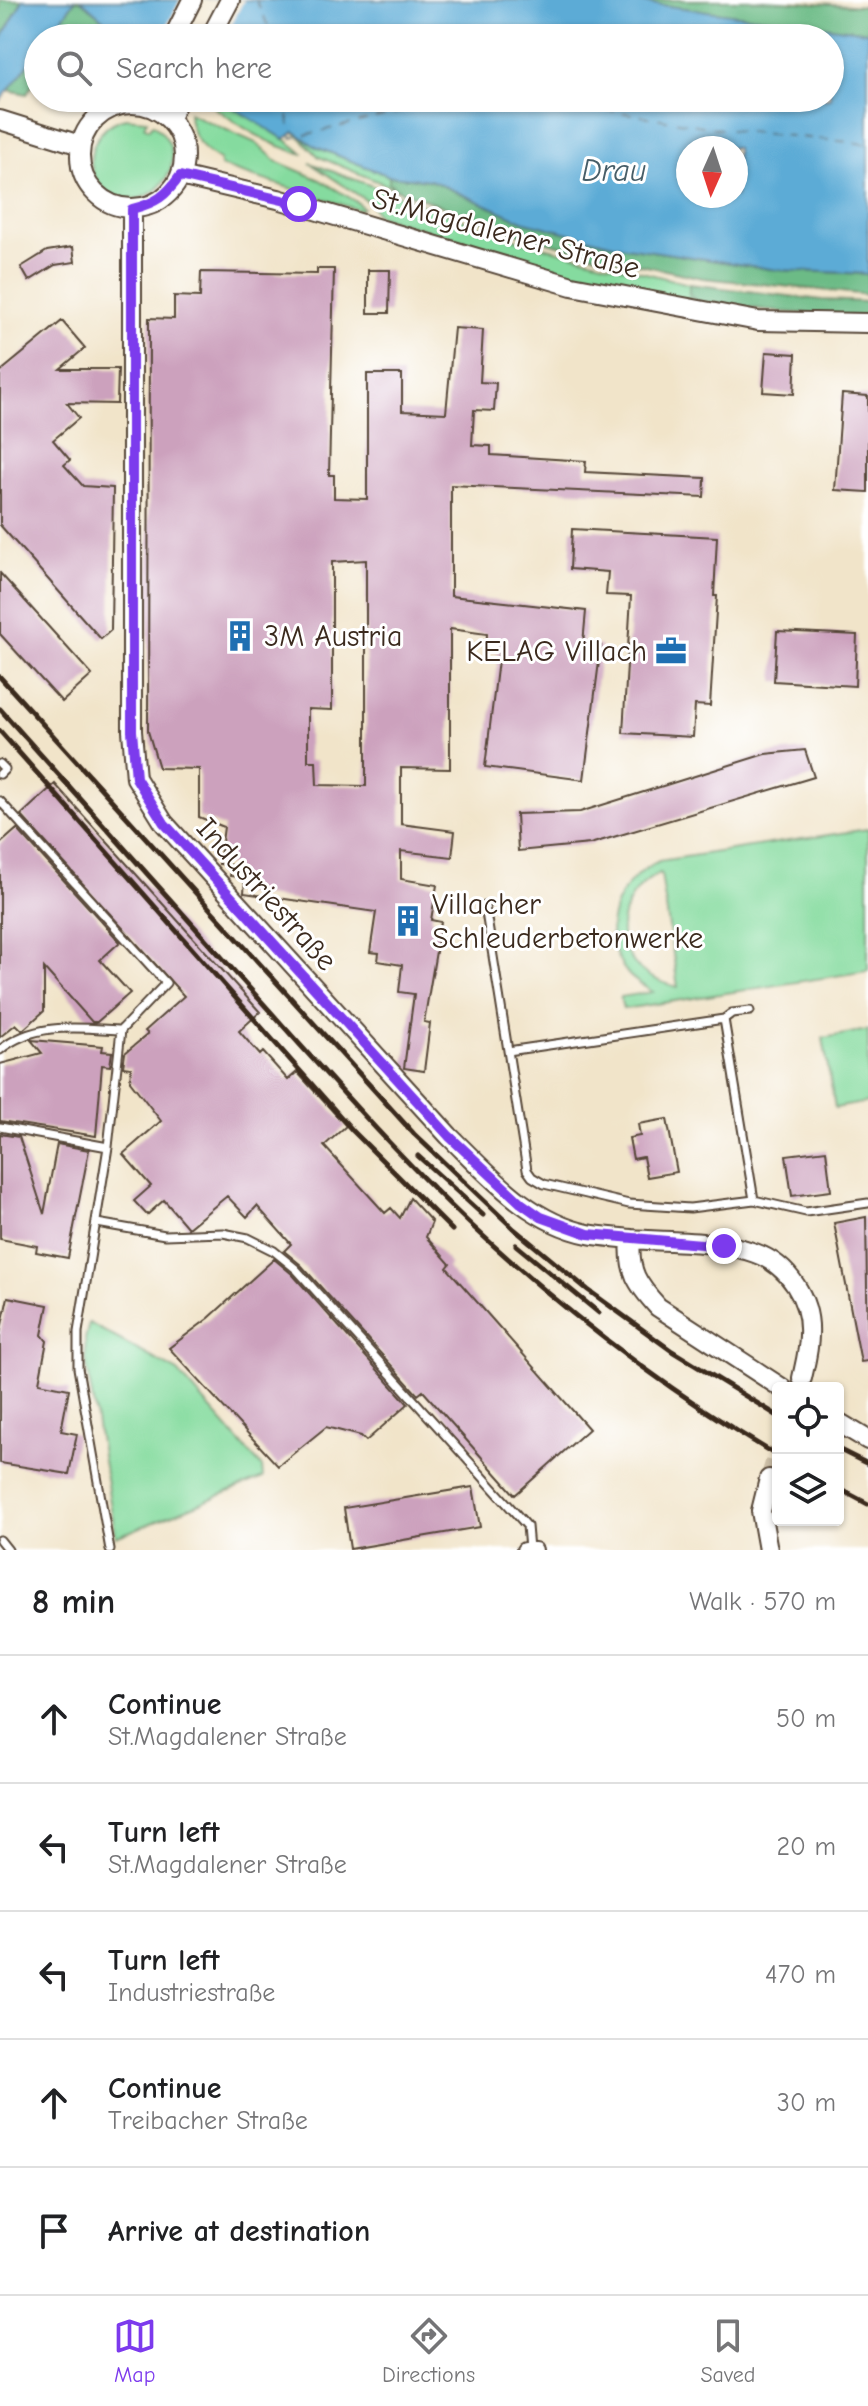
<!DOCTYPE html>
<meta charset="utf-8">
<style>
body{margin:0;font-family:"Comic Neue",sans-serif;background:#f6f6f6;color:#202124}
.controls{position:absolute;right:24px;bottom:24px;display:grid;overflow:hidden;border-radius:8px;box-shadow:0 2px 6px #0004}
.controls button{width:72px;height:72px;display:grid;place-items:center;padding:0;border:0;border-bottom:2px solid #e0e0e0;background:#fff;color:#202124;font:40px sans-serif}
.compass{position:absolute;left:676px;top:136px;width:72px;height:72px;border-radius:50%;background:#fff;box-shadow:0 2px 6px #0004;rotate:183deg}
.stop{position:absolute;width:24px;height:24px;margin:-18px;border:6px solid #7c3aed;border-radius:50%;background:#fff}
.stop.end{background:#7c3aed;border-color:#fff;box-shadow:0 2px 8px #0008}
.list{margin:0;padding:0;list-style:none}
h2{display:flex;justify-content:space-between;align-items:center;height:104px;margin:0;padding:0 32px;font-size:34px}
h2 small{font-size:26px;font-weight:400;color:#757577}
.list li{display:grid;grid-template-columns:52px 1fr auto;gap:24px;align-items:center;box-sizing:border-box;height:128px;padding:0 32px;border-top:2px solid #e0e0e0}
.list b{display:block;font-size:30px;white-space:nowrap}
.list p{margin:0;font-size:26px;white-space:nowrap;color:#757577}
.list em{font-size:26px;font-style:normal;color:#757577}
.icon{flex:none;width:44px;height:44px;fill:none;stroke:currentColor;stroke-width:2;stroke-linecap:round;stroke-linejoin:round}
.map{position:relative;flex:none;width:868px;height:1550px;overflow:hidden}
.search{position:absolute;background:#fff;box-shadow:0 2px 6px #0004;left:24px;right:24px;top:24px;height:88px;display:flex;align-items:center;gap:20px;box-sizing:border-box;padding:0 28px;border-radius:44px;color:#757577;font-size:30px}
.sheet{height:744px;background:#fff}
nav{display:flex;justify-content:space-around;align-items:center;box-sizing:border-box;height:112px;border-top:2px solid #e0e0e0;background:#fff;font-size:22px;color:#757577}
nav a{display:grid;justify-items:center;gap:4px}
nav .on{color:#7c3aed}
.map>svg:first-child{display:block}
.green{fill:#85db9f;stroke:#60825e;stroke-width:2;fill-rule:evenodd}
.forest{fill:#6cbb86;stroke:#547252;stroke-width:2}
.water{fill:#5cabd6;stroke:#4c6a7a;stroke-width:2;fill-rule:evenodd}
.pier{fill:#f1e4c9}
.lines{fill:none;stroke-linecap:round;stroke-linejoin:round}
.ferry{stroke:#485e68;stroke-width:2;stroke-dasharray:10 8;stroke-linecap:butt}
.building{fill:#cca1bd;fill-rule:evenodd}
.tertiary-tunnel{stroke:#cdbfa7;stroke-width:18;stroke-dasharray:18 9;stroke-linecap:butt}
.service-casing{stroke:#564638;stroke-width:11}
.minor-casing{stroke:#564638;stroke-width:18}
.tertiary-casing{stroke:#564638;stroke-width:22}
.service{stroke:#fff;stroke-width:7}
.minor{stroke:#fff;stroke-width:14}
.tertiary{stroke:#fff;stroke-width:18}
.rail{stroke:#3b2a1e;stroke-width:5}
.route{stroke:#7c3aed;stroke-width:10}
.labels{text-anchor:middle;stroke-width:6;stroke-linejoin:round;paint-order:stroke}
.street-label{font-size:30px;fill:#3b2a1e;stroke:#fff}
.poi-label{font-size:30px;fill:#3b2a1e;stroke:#fff;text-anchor:start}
.water-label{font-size:32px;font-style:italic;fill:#485e68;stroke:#fff}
</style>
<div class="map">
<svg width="868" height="1550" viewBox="0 0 868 1550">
<rect width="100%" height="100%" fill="#fff"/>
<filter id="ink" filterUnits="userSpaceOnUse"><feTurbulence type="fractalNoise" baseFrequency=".0125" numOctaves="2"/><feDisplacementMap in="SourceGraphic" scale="16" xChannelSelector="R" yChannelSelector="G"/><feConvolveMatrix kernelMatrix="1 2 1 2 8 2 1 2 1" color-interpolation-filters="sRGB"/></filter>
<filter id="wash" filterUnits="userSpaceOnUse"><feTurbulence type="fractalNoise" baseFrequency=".006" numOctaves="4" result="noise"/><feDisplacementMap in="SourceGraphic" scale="32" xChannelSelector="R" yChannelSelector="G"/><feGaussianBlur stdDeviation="1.8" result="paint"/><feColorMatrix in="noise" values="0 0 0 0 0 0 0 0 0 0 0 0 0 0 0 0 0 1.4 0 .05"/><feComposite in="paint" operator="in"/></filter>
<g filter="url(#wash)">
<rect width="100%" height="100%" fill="#f1e4c9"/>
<path class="green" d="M201 98C232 98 279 134 304 154 266 146 232 120 201 98Z
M189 113 256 143 278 162 320 180 357 202 363 208 359 210 220 166V160C203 153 189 132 189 113Z
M125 118 147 120 144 126 149 129 153 124C167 135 175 149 171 167 164 194 128 211 106 191 78 166 92 127 125 118Z
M295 132 316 147 389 176V183L398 190 319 157Z
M310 163 524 242 689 284V294L696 301C588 281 484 246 378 216L370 203Z
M868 829V971L623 1009 620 997 653 992C644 986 635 982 628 974 594 934 615 882 659 861ZM660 873 661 874 678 987C662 983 645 977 634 963 608 932 627 888 660 873Z
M868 1030V1102L835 1108 823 1038Z
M89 1323 178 1372 262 1467 263 1478 116 1537 86 1361 85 1339Z"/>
<path class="forest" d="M0 0H23L0 42Z
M75 0H81L124 38H49Z
M622 0H762L868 6V32Z
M38 52V75L27 94 8 90Z
M389 176 430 180 525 222 625 247 777 270 868 274V295L703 278 603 257 521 235 398 190 389 183Z
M689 284 822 300 868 302V318L782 312 696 301 689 294Z"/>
<path class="water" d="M23 0H75L49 38H38V52L0 101V42Z
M81 0H622L868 32V274L777 270 625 247 525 222 430 180 389 176 316 147 295 132 284 139 217 98H830V38H124ZM688 148H736V196H688Z"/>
<path class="pier" d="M180 0H244L225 38H161Z"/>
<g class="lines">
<path class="ferry" d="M256 0 274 38
M285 98 292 138 458 98
M534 98 721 129 868 144"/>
</g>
<g id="blocks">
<path class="building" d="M73 247 75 262 55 265 29 281 21 267 47 251Z
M317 269H334L329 475H334V498L367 499V374H402V411L446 413 454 328 483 330 480 382 496 383 494 411 474 410 472 445 491 446V455L586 461 585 472 705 478 704 497 451 485V596L586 611 583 644 601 646 584 780 485 767 499 652 486 651 487 634 450 629V769L401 768V824L455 831 452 857 401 851V879L437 885 431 920 441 922 424 1022 430 1023 424 1071 404 1068 414 994 399 992 402 965 378 961 379 953 370 952 376 912 244 893 245 878 230 876 232 865 219 864 224 827 199 817V769L159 768 148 731 149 318 174 319V296L200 297 201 272 317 274ZM366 560V786L317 785 316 761H308V709L332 710V562Z
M368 270H390L389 313H368Z
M62 321 85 348 60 369H118L117 404 67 403 79 418 53 440 70 460 64 465 83 486 113 488 111 630 101 639 0 525V372Z
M766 352 796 354 794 394 763 392Z
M842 394 868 396V492L835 490Z
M572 529 717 537 714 596H717L710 706 695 705 693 737 623 733 631 596 606 595 608 572 570 569Z
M0 573 92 675 62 702 0 634Z
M777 631 857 635 855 686 774 681Z
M805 750 814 777 590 844 518 851 516 814 580 812 765 754Z
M55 784 260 1012 239 1031 260 1055 263 1052 288 1080 297 1072 346 1126 324 1146 385 1213 391 1208 400 1218 410 1198 432 1222 426 1237 450 1264 447 1268 589 1429 515 1495 423 1391 418 1395 301 1265 284 1251 291 1244 257 1206 247 1217 227 1196 188 1228 164 1200 147 1215 134 1201 151 1186 123 1154 161 1121 130 1081 131 1068 123 1067 125 1053 148 1034 145 1031 184 996 21 815Z
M17 829 120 942 100 960 130 993 97 1022H92L44 968V1011L24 1029 22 1030 16 1024 0 1037V844Z
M31 1040 103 1046 102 1051 112 1052 110 1066 102 1065 96 1136 0 1121V1064L42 1053Z
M667 1119 677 1172 647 1177 643 1157 633 1159 629 1138 640 1136 638 1124Z
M0 1134 19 1137 44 1214 57 1144 89 1150 68 1258 36 1252 37 1246 0 1239Z
M826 1150 831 1191 792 1196 786 1155Z
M866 1217 868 1361 861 1362 834 1223Z
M274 1259 292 1274 408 1404 366 1441 361 1436 326 1427 278 1466 169 1348 209 1318Z
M8 1297 48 1305 42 1335 47 1341 39 1383 69 1389 61 1431 77 1434 69 1474 0 1463V1334Z
M473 1487 480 1527 350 1549 344 1508Z"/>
</g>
</g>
<g filter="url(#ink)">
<use href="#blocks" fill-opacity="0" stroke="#564638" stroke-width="2"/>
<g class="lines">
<path class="tertiary-tunnel" d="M769 1479 778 1450"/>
<defs>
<path id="service" d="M0 764 5 769 0 774
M0 801 166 983 121 1030 108 1147 78 1332V1368L110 1550
M485 906 527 1170 532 1177 544 1184 629 1204 690 1208 754 1200 806 1212 868 1203
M724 1019 732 1013 750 1011
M0 1050C35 1021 80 1028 121 1030
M508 1051 724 1019 754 1200
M0 1127 108 1147
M97 1223 165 1235 223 1233 248 1238 274 1251 296 1269 527 1526 529 1549
M0 1540 8 1550"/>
<path id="minor" d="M524 1550H535"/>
<path id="tertiary" d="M173 38 192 0
M210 38 230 0
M80 156a52 52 0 1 1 104 0a52 52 0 1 1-104 0Z
M170 118 179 98
M0 120 80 145
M180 176 278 199 572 286 758 321 868 323
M132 209V731L136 778 164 823 449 1136C490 1176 529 1222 588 1234 602 1237 617 1237 631 1239 628 1271 637 1284 658 1307L782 1388
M631 1239C669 1242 720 1240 755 1253 789 1265 811 1300 809 1335 809 1350 805 1364 802 1378
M838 1422 868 1440
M768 1550 761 1511 769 1479"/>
</defs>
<use href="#service" class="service-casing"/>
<use href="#minor" class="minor-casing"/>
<use href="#tertiary" class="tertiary-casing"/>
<use href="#service" class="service"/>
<use href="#minor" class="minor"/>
<use href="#tertiary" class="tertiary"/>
<path class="rail" d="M0 677 414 1134 514 1229 588 1290 672 1351 778 1416
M0 709C81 799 161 890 242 980 316 1062 389 1147 469 1223 564 1312 666 1390 778 1456
M0 731 353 1131 452 1230
M418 1156 483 1215
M516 1245 599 1313
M838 1449 868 1464
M838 1488 868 1504"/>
</g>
</g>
<g class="lines" filter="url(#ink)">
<path class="route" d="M299 204 180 176C166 196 156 203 132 209V731L136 778 164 823 449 1136 521 1203 541 1217 588 1234 724 1246"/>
</g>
<defs>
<symbol id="building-bare" viewBox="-9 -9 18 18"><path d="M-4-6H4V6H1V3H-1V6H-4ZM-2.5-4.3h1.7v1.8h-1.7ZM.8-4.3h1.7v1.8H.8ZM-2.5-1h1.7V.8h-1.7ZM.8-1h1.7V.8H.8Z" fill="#1f6fb2" stroke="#fff" stroke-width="2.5" paint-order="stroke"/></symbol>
<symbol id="office-bare" viewBox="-9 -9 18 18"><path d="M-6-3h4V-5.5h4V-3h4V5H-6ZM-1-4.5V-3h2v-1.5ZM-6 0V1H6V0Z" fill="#1f6fb2" stroke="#fff" stroke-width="2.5" paint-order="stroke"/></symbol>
</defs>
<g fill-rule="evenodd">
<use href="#building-bare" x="218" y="614" width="44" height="44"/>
<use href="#office-bare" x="649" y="629" width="44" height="44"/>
<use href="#building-bare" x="386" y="899" width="44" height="44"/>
</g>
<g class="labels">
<g class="street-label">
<text transform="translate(506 233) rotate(15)" y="10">St.Magdalener Straße</text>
<text transform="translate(267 894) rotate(48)" y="10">Industriestraße</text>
</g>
<g class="poi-label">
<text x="264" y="646">3M Austria</text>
<text x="647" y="661" text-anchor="end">KELAG Villach</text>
<text x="432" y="914">Villacher<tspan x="432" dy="34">Schleuderbetonwerke</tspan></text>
</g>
<g class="water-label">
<text x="614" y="181">Drau</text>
</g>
</g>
</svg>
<div class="controls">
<button><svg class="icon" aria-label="locate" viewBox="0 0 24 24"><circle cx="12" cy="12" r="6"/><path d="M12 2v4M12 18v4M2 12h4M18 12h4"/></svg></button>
<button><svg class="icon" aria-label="layers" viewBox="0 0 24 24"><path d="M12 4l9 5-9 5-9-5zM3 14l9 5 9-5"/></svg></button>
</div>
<svg class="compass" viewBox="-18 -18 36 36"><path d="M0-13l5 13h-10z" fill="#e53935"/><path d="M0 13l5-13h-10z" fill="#757577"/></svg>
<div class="stop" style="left:299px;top:204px"></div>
<div class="stop end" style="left:724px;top:1246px"></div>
<div class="search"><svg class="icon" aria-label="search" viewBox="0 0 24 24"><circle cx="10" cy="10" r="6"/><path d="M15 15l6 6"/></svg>Search here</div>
</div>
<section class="sheet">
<h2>8 min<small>Walk · 570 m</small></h2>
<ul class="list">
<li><svg class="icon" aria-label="ahead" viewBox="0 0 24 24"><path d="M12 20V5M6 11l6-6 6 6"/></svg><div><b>Continue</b><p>St.Magdalener Straße</p></div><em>50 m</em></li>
<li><svg class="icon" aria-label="left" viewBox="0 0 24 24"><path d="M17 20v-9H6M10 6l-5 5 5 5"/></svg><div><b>Turn left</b><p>St.Magdalener Straße</p></div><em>20 m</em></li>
<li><svg class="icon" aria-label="left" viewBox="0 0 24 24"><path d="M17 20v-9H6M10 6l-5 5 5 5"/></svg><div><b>Turn left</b><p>Industriestraße</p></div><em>470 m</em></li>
<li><svg class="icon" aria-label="ahead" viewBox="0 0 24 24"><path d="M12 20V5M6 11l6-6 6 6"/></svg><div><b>Continue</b><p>Treibacher Straße</p></div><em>30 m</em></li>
<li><svg class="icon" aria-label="arrive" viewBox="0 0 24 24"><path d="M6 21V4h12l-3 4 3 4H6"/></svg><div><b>Arrive at destination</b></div></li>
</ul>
</section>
<nav>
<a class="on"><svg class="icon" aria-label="map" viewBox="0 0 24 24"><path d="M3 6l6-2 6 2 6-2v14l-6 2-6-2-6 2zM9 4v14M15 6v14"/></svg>Map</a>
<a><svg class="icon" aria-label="directions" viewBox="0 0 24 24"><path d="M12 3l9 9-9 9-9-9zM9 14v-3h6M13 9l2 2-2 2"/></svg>Directions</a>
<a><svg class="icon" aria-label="saved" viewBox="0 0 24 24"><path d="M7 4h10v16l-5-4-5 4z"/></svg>Saved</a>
</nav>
